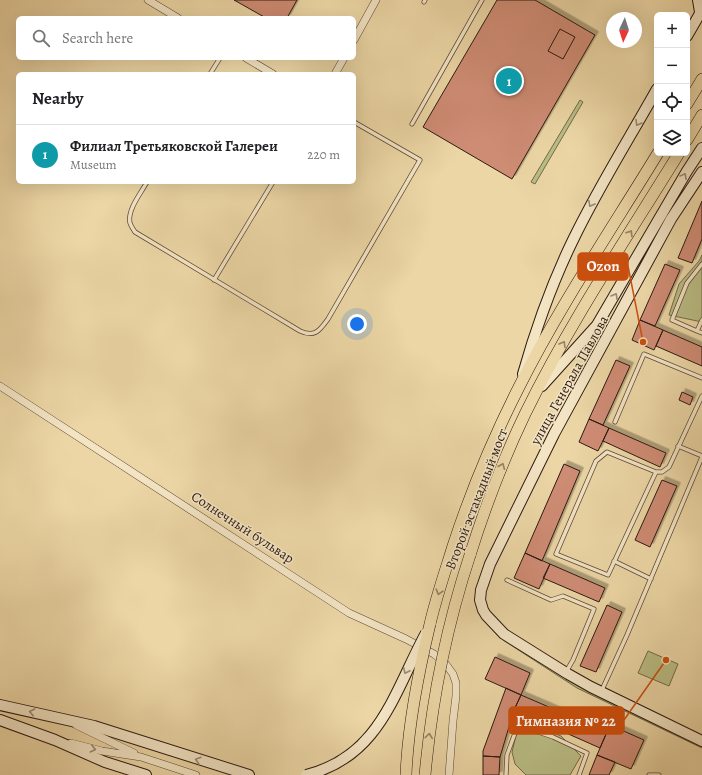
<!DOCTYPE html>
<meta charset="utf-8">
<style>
body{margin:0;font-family:Alegreya,serif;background:#f6f6f6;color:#202124}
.controls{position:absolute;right:12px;top:12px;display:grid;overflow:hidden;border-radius:6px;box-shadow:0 4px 16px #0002}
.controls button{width:36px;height:36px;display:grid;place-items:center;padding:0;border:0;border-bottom:1px solid #e0e0e0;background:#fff;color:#202124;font:20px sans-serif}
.compass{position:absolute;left:606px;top:12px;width:36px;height:36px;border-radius:50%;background:#fff;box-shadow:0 4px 16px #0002;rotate:184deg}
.you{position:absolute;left:357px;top:324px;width:14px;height:14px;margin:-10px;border:3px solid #fff;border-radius:50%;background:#1a73e8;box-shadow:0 0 0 6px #1a73e833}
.badge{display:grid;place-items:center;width:26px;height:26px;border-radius:50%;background:#111827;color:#fff;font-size:13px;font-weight:700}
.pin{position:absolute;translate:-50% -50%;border:2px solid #fff;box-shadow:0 1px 4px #0006}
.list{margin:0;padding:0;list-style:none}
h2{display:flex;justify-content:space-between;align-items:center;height:52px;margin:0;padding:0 16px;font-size:17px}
h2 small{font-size:13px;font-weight:400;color:#757577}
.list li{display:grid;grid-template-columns:26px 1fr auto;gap:12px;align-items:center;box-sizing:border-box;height:60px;padding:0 16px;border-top:1px solid #e0e0e0}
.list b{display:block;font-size:15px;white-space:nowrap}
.list p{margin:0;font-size:13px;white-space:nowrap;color:#757577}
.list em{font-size:13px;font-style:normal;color:#757577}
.icon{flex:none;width:22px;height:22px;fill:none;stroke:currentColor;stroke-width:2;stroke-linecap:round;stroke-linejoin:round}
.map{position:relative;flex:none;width:702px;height:775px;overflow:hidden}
.search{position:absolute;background:#fff;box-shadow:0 4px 16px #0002;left:16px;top:16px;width:340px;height:44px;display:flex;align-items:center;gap:10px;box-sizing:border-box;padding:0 14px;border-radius:6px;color:#757577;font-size:15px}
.panel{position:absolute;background:#fff;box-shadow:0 4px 16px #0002;left:16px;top:72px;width:340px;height:112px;border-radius:6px}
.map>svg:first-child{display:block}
.green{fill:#babd85;stroke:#736b4b}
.building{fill:#cf8c74;stroke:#2c1911;filter:url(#shadow)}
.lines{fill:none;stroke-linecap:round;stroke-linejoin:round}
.lane-casing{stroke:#5c4836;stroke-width:5}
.street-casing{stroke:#5c4836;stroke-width:8}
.secondary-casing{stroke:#2c1911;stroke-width:12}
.primary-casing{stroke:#2c1911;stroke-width:12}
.lane{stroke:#f3e4c4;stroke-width:3.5}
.street{stroke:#f3e4c4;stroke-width:7}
.secondary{stroke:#f3e4c4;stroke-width:10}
.primary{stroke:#ecd6a5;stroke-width:11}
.secondary-bridge-casing{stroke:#2c1911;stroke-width:12;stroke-linecap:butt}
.primary-bridge-casing{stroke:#2c1911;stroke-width:12;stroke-linecap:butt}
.secondary-bridge{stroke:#f3e4c4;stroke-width:10}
.primary-bridge{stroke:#ecd6a5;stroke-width:11}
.oneway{stroke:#998973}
.oneway2{stroke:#968162}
.labels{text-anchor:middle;stroke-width:3;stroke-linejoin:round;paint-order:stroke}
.street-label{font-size:14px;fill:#2c1911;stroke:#f3e4c4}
.leader{fill:none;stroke:#cc4f0d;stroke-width:1.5}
.callout-dot{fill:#cc4f0d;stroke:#f3e4c4;stroke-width:1.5}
.callout{fill:#cc4f0d;stroke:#cc4f0d;stroke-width:1.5}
.callout-label{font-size:15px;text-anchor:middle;font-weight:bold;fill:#fff}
</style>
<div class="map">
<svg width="702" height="775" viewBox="0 0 702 775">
<defs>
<filter id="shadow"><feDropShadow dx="3.5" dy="-3.5" stdDeviation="0" flood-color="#0004"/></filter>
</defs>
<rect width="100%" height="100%" fill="#ecd6a5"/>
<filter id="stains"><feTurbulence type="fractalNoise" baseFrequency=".005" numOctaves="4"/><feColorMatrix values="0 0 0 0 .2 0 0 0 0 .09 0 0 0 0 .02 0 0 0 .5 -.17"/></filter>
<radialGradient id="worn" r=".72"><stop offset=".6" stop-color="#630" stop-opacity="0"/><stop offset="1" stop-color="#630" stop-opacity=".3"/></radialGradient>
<path class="green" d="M580 100 583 102 535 184 531 182Z
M702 255V322L669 315 679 284 699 261Z
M505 638 583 688 702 746V748L577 688 503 640Z
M648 651 678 664 669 686 638 673Z
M520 719 561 736 581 756 570 775H526L515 764 512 752Z"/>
<path class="building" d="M234 0H297L287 18H266Z
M497 0H535L595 35 512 179 423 127Z
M560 29 575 37 563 59 548 51Z
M702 201V239L692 263 678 258Z
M665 264 680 270 655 326 640 320Z
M640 320 663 330 654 350 632 340Z
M663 330 702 347V366L656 346Z
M616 360 630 366 603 425 589 419Z
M682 392 693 397 690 405 679 400Z
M589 419 609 428 598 451 579 442Z
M609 428 666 453 660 467 603 441Z
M564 464 580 471 542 561 525 553Z
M662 480 677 486 650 547 635 540Z
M525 553 550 564 539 589 514 578Z
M550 564 605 588 599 602 543 578Z
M607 605 622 612 596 672 580 666Z
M495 657 530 673 521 695 485 679Z
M506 688 521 695 514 710 500 757 483 756V751Z
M521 695 607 732 600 748 514 710Z
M610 725 644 740 631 769 597 755Z
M597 755 615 762 609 775H589Z
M483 756 500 757 499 775H483Z"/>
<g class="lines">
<defs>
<path id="lane" d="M424 2 425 0
M210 74 220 58
M412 124 482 0
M147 182C141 193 127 210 130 223 131 226 133 229 135 232L300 331C315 338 320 330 328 319L420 160 354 122
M214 280 273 182
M702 320 697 331 702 333
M697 331 672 320 687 283 702 264
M615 422 644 354 702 378
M678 446 702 456
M656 472 608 575 556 554 596 461 607 452 656 472H662L669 467 702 396
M614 561 651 579
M507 580 551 600 563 596 594 609 573 660 566 672
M601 692 627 635 702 457
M506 775 507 755 518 725 553 737 587 753 579 775
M649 775H659"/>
<path id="street" d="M148 0 178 18
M354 40 376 0
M246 58 273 74
M335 74 344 58
M0 386 349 613 406 639 434 654 445 663 453 674 456 683V696L453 721 449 775
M76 725 134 753
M71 743 102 751 141 757 196 775"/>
<path id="secondary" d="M698 0 700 12
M687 36 702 10
M702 172 671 219 554 434 490 564 481 590 480 600 483 610 486 615 504 634 568 674 591 687 702 741
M523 374C536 328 552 283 573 240 598 188 629 139 657 89
M542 386 597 325 687 171 702 148
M0 705 94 726 249 775
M0 720 55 740 105 762 146 775"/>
<path id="primary" d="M687 104 702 79
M687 140 702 115
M470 555C485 507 503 460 525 414 569 324 626 239 679 153
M430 624C436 598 445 572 453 546 471 491 493 438 519 387 559 307 611 230 658 153"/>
</defs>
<use href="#lane" class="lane-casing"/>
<use href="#street" class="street-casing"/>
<use href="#secondary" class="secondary-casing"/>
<use href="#primary" class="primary-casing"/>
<use href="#lane" class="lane"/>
<use href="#street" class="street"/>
<use href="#secondary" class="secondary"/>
<use href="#primary" class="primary"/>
<defs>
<path id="secondary-bridge" d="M306 775C380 757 394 692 426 633"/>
<path id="primary-bridge" d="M406 775C408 724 418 674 430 624
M425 775C432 698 446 628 470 555"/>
</defs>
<use href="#secondary-bridge" class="secondary-bridge-casing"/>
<use href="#primary-bridge" class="primary-bridge-casing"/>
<use href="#secondary-bridge" class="secondary-bridge"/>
<use href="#primary-bridge" class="primary-bridge"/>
</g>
<defs><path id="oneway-chevron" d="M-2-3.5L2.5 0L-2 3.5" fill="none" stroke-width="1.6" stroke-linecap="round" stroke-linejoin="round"/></defs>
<g class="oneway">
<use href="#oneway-chevron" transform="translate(638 123) rotate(120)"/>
<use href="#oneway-chevron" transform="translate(684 176) rotate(-60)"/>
<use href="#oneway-chevron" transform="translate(591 204) rotate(119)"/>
<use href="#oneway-chevron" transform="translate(615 296) rotate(-60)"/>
<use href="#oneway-chevron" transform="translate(406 671) rotate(116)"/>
<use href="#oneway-chevron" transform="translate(32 712) rotate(-167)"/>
<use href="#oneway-chevron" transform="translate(93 749) rotate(13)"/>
<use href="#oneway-chevron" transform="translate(198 760) rotate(-162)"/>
</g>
<g class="oneway2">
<use href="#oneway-chevron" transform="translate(630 233) rotate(-58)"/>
<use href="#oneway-chevron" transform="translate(563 344) rotate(-59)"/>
<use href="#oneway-chevron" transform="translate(502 466) rotate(-67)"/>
<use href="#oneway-chevron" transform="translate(439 592) rotate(106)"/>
<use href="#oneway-chevron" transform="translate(429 736) rotate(-83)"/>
</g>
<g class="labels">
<g class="street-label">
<text transform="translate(569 380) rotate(-61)" y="5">улица Генерала Павлова</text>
<text transform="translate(476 499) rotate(-69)" y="5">Второй эстакадный мост</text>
<text transform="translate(243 527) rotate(33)" y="5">Солнечный бульвар</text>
</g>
</g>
<path class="leader" d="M643 342L628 266M666 660L624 720"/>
<g class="callout-dot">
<circle cx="643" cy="342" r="4"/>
<circle cx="666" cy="660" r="4"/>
</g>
<g class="callout">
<rect x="578" y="253" width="50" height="27" rx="4"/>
<rect x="509" y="707" width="115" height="27" rx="4"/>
</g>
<g class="callout-label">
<text x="603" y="271">Ozon</text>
<text x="566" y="726">Гимназия № 22</text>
</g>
<rect width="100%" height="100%" filter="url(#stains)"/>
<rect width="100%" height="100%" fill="url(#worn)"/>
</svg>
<div class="controls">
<button>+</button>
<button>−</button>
<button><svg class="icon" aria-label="locate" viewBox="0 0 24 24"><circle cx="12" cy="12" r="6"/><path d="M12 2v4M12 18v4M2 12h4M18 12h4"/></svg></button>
<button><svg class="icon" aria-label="layers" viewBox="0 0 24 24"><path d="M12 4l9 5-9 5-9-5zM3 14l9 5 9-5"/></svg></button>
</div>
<svg class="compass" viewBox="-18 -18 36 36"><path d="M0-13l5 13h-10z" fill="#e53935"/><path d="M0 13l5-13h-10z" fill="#757577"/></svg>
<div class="you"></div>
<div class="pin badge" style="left:509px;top:81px;background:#0f9aa8">1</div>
<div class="search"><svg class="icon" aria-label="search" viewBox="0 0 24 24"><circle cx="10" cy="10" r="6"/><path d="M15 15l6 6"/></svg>Search here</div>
<section class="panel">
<h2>Nearby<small></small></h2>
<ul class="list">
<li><span class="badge" style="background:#0f9aa8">1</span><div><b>Филиал Третьяковской Галереи</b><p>Museum</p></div><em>220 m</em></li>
</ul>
</section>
</div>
